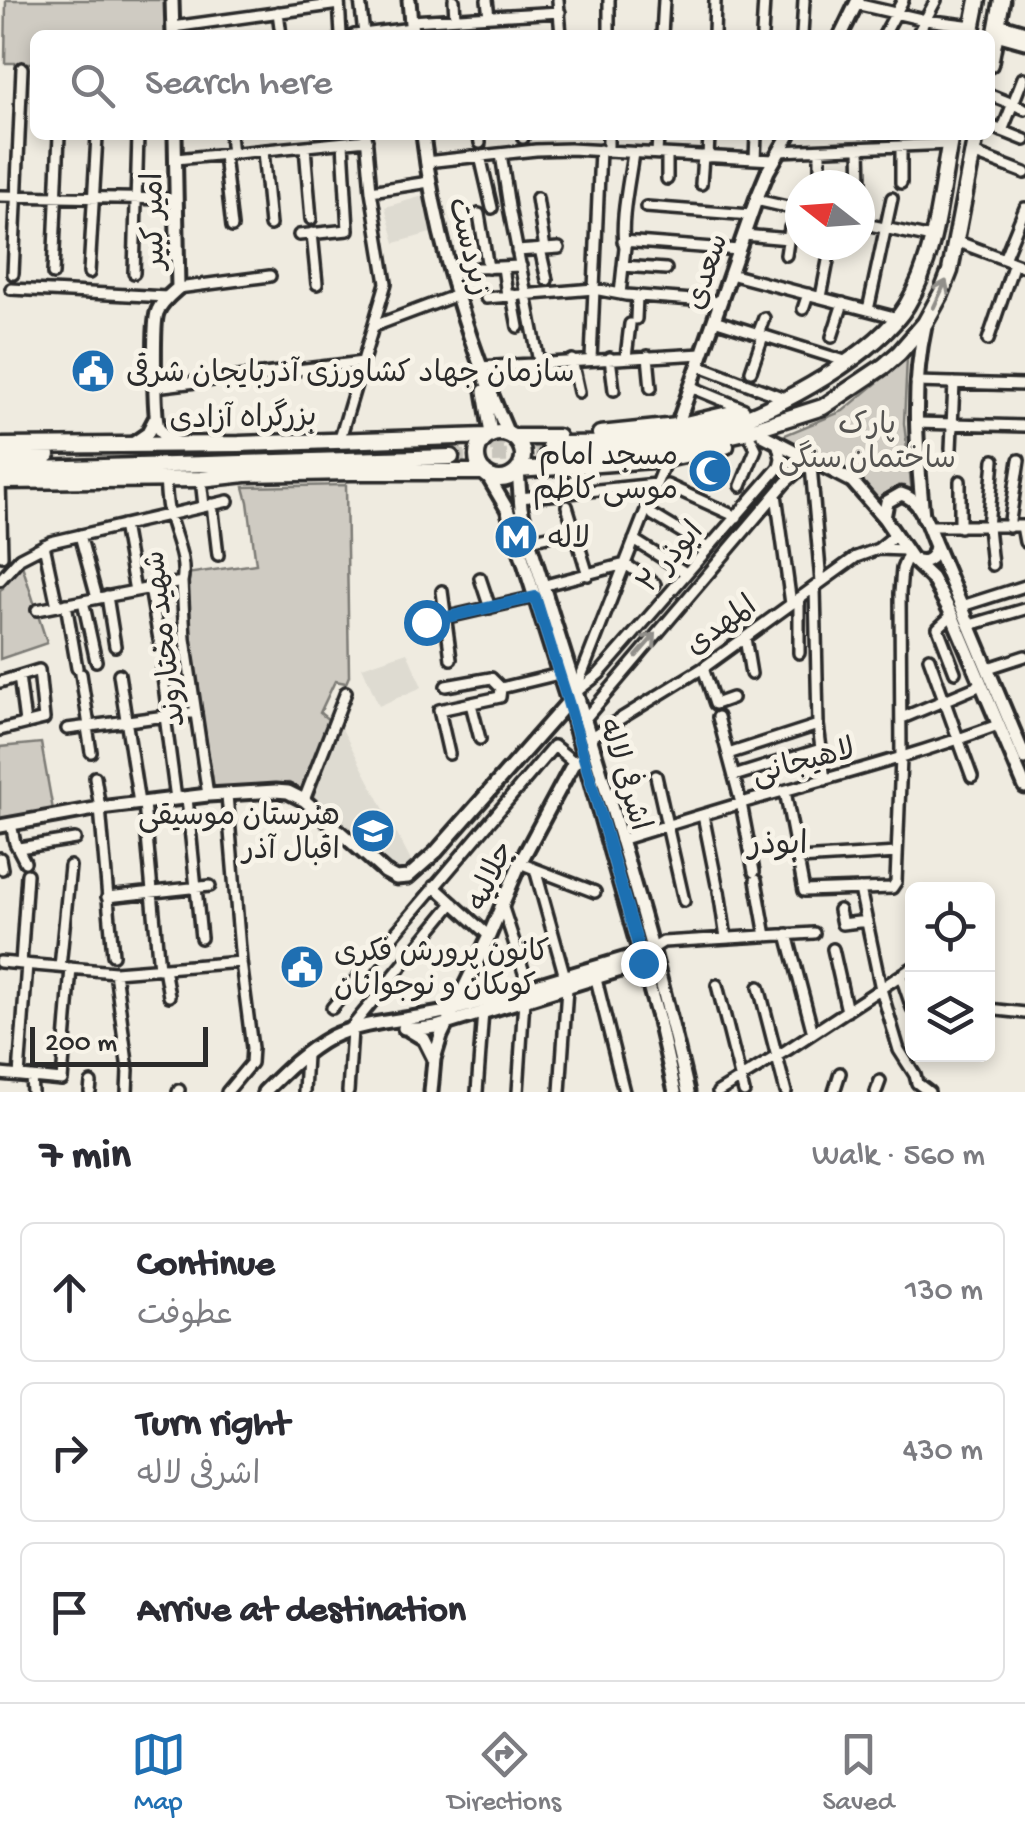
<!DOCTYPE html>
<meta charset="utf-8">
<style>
body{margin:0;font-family:"Gochi Hand","Playpen Sans Arabic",sans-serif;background:#f2f2f3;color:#2b2b33}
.controls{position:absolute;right:30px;bottom:30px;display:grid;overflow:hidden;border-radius:15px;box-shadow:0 5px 15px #0003}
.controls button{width:90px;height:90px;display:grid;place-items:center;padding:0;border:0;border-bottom:2px solid #e1e1e2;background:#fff;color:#2b2b33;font:50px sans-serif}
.compass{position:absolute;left:785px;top:170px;width:90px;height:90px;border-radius:50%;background:#fff;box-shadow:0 5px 15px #0003;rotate:287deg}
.scale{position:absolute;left:30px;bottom:25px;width:178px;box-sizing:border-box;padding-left:10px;border:5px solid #2b2b2b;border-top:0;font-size:28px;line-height:35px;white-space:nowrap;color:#2b2b2b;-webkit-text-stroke:8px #f7f3e8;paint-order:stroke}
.stop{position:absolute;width:30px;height:30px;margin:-22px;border:8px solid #1f6fb2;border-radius:50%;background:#fff}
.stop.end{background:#1f6fb2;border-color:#fff;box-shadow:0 2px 10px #0008}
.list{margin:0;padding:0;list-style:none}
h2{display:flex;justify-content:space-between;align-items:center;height:130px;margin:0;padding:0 40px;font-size:42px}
h2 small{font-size:32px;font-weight:400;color:#7c7c81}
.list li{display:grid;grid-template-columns:65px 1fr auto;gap:30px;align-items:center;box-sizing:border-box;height:140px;margin:0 20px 20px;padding:0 20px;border:2px solid #e1e1e2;border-radius:15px}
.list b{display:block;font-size:38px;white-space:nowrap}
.list p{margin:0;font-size:32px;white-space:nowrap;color:#7c7c81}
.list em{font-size:32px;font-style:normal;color:#7c7c81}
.icon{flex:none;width:55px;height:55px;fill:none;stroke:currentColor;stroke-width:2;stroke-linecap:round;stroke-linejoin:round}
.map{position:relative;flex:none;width:1025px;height:1092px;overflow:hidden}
.search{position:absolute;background:#fff;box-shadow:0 5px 15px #0003;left:30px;right:30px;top:30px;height:110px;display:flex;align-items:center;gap:25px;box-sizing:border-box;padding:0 35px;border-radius:15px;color:#7c7c81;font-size:38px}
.sheet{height:610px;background:#fff}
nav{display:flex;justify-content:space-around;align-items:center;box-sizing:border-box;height:140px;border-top:2px solid #e1e1e2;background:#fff;font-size:28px;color:#7c7c81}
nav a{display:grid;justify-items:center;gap:5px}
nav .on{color:#1f6fb2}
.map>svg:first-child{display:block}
.built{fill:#dedbd1}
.green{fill:#cfcbc2;stroke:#7d7b76;stroke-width:2.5}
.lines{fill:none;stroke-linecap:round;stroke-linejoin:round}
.highway-tunnel{stroke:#c8c5bc;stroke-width:14;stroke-dasharray:14 7;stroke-linecap:butt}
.minor-casing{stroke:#2b2b2b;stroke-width:16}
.major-casing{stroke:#2b2b2b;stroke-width:19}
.highway-casing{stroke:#2b2b2b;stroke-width:21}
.minor{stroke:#f7f3e8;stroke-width:9}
.major{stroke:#f7f3e8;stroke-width:11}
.highway{stroke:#f7f3e8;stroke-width:14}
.oneway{stroke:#918f8a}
.route{stroke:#1f6fb2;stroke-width:12}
.labels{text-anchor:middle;stroke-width:10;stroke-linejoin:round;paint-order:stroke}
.street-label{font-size:30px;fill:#2b2b2b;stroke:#f7f3e8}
.poi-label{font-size:30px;fill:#2b2b2b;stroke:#f7f3e8;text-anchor:start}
.park-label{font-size:30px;fill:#545351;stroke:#f7f3e8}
.neighbourhood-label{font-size:32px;fill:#2b2b2b;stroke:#f7f3e8}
</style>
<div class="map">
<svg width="1025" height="1092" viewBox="0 0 1025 1092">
<rect width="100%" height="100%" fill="#efebe0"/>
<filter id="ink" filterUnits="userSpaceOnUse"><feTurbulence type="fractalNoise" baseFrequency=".01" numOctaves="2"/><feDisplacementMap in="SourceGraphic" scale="20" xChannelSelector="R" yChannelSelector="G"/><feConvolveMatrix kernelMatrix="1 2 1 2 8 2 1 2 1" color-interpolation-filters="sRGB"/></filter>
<g filter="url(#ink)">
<path class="built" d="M423 196 434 232 395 243 385 207Z
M407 652 422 687 379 706 362 667Z
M341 727 413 865 406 870 395 869 313 797Z"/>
<path class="green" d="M6 0H166L167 35H35V63H5Z
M907 358 904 423 912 492 893 494 880 502 858 477 780 437 843 411Z
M346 485 349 676 346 683 335 681 320 713 329 720 303 791 289 783 214 787 190 641 186 574 256 564 248 502 244 487Z
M21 562 47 643 0 659V590L3 588 5 571Z
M41 743 53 810 0 819V747Z"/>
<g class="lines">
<path class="highway-tunnel" d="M448 446 550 444
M451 457 547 455"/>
<defs>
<path id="minor" d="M339 0 341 35
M360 0 364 34
M454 0 455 18
M487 0 489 16
M558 0 561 35
M609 0V35
M856 4 925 20 973 26
M278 12 281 35
M411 21 560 12
M173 27 339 4
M354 35 412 28
M662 35 664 0
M714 35 715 0
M762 35 764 0
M802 35 804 0
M884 35 903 0
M917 35 936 0
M990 95 1025 109
M990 126 1025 140
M1002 131 1023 78
M230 135 232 154
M479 135 480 143
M523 135V138
M901 146V183
M305 147 311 219
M860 148 861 186
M820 150V185
M263 151 270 225
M608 151V135
M779 151 950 144
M973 153 1025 173
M501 154 509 207 539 362
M657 154 658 135
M224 155 232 227
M480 156 492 208
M708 157 709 135
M176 159 367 140
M755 159 756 135
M426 162 536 150 570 149 774 160
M667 179V155
M701 184 703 156
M371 191 429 182
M0 196 176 199
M537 198 545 249
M756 200 800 210
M646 207 751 215
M479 214 488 268
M860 223 932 238
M312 233 317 284
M299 235 348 230 343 143
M744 235 789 239
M623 241 739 250
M956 241 1025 267
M540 249 547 280
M517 251 559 248
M786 255 790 228
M1004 259 1025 208
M623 266 666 269
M503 267 507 295
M477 268 521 266
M89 273 97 136
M134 273 138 135
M13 274 22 68
M53 274 59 135
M730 274 898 318
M178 288 270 276
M11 289 167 297
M620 294 625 247C619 226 630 177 633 153
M512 295 518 327
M821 297 831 245
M486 298 594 289 626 295 720 302
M803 309 808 294
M868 310 892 198
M636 319 637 296
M714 320 848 362
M374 326 457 295
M758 334 764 318
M832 337 843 303
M988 340 1014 263
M648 356 651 388
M626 357 630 324
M610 358 614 390
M591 359 600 150
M572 360 579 392
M698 365 784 398
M479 367 702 354
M751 371 763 336
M916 382 1025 385
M155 387 363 362
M691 387 744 409
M917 423 1025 426
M339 442 386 283 371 191 366 135
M951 449 954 383
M811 466 821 582
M165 477C166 491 166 505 170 518 175 538 187 561 182 582L185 639 208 795
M201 479 204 506
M0 481 2 556
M667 485 737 517
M741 486 756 449 751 439
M776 494 791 604
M520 498 656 484
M212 504 218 555
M567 506 588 575
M653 515 708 548
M123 525 135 591
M927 526H1025
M1022 526 1025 542
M960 527V481
M1009 527 1019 460
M80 535 97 598
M529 540 572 531
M634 540 686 573
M44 545 57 606
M878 549 905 550
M992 565 988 527 994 460
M480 578 490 608
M0 580 20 558 51 542 228 501
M549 584 625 564 655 584
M815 587 818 725 825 780
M150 588 160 645
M442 591 451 659
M107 596 115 646
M799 598V653
M83 601 96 661
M66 604 77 668
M962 606 1025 586
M37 610 182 582
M952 615 938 628 955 672
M426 622 535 597
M970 625 1025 609
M745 638 751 674
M929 658 972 777
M703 668 715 704 732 698
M988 668 1025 656
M162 669 168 716
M81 674 89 726
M119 674 139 803
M19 676 25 723
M0 682 39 670 44 719 0 730
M446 686 491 678 501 688
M501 688 559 674
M576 689 666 459
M575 693 599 674 779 467 781 458 777 442
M471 704 480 739
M165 716 176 799
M718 717 741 803 754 872
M902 718 981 685
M584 720 786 482 802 468 820 464
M87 727 91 752
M67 729 196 712
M589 738 703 668 856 557 878 549 894 536
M449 754 439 710 500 697 501 688
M728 754 818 725
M656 776 684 901
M734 776 821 749
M95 777 100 808 113 955
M785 791 804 891 892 888 896 882 901 758 900 593 902 569 908 554
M227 795 241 962 252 1048 251 1063 227 1092
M187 798 201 938
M304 800 346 692
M144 803 159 969
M703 815 717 885
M11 824 15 843 25 862
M620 840C672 824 723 808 776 793 851 772 925 752 998 725
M19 848 75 839
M0 858 2 869
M799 859 897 853
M520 863 535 869 565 977
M535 869 595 892
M756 880 766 936
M434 886 489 936
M860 889 881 989 899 1050 915 1075 917 1083 929 1092
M719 891 726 938
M107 897 210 886
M502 905 529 988
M839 910 842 924 867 921
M787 934 813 1033
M652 949 663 942 814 933
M833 949 847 1011
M0 962 115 972 241 962
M21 964 27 874
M60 967 70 866
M164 968 169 996
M115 972 128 1070 127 1092
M901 976 912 1008
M596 979 624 1092
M717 985 744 1092
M759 987 786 1092
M332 1008 554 746 574 762
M988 1009 1025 1013
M350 1029 453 903
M0 1074 62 1080 71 968
M19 1076 27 964
M31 1077 32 1092
M90 1092 91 1083
M178 1092 179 1090
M304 1092 306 1055
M348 1092 352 1030
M477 1092 483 1011
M518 1092 524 1000
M560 1092 567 988
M718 1092 787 1050 912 968
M834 1092 840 1073
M876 1092 880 1081"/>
<path id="major" d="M172 0 173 35
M409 0 412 35
M998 24 1025 32
M996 34 1025 42
M841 35 858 0
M175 135 178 288C170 295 160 303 157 313 153 324 154 416 158 427 162 436 168 439 176 443
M423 135C435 238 467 339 508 434
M484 391 491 434
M677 426 756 200 768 171 789 135
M763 435 852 481 884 518
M131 445 147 434 156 417
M518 471 521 508 529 540C585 723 646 906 688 1092
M487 475 507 509 568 702 659 1021 675 1092
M901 494C923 500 928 528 936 546 934 560 924 565 912 559L884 518 887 502Z
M923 516C917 453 911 388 925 326
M936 546 1025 758
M912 559 932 578 952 615 1025 787
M0 826 100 808 208 795 275 791 288 792 304 800 385 872 396 878 408 877 436 852 568 702
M404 1028 419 1029 436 1027 650 961
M409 1030 424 1039 434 1059
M264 1092C284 1072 305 1051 331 1037 365 1020 416 1020 453 1010L643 953
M431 1092 434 1059 441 1036 489 936 520 863 574 762 584 758"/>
<path id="highway" d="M971 35 978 0
M990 64 1002 0
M477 456a23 23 0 1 1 46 0a23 23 0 1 1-46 0Z
M600 434 677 426 741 411
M514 437H558
M550 444C588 443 627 445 664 439 684 436 705 432 724 425 778 409 878 353 907 305 937 255 940 191 951 135
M0 446 239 444 488 436
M547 455 636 452 671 449 741 433 823 407 884 366 899 353 925 323 941 294 950 271 976 135
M0 456 48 455
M0 470 451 457
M518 470 666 459 726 446
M0 481 201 479 246 474 351 472H484"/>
</defs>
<use href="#minor" class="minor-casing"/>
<use href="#major" class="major-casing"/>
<use href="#highway" class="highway-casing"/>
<use href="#minor" class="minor"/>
<use href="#major" class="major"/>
<use href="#highway" class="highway"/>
</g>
<defs><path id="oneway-shaft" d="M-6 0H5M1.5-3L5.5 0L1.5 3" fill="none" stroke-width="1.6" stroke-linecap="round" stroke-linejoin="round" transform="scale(2.5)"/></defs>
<g class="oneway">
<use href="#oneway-shaft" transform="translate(940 294) rotate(-65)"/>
<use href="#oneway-shaft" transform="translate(646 645) rotate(-49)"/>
</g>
</g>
<g class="lines" filter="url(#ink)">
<path class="route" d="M426 622 535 597 568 702 643 963"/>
</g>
<defs>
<symbol id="civic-disc" viewBox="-11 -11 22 22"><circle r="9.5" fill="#1f6fb2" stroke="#f7f3e8"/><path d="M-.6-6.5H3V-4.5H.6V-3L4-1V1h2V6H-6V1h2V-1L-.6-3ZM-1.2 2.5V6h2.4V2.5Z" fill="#fff"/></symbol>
<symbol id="mosque-disc" viewBox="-11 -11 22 22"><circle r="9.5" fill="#1f6fb2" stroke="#f7f3e8"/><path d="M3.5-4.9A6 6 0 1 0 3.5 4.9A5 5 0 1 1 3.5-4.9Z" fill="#fff"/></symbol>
<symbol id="metro-disc" viewBox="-11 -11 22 22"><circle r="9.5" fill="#1f6fb2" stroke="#f7f3e8"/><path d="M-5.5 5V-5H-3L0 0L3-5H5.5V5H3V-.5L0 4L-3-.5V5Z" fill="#fff"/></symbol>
<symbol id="university-disc" viewBox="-11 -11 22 22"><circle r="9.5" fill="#1f6fb2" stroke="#f7f3e8"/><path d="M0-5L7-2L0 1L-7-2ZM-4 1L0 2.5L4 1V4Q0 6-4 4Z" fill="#fff"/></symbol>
</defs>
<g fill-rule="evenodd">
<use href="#civic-disc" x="68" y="346" width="50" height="50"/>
<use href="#mosque-disc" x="685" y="446" width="50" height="50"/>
<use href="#metro-disc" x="491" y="512" width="50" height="50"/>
<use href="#university-disc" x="348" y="806" width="50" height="50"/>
<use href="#civic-disc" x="277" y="942" width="50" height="50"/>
</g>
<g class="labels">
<g class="street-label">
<text transform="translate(152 221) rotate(-91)" y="10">امیر کبیر</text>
<text transform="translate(471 246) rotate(76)" y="10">زبردست</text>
<text transform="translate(705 271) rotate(-71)" y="10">سعدی</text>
<text transform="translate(243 416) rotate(-1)" y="10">بزرگراه آزادی</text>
<text transform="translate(669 556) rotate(-49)" y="10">ابوذر ۲</text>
<text transform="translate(720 624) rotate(-36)" y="10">المهدی</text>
<text transform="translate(163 639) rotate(-97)" y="10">شهید مختاروند</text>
<text transform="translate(803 760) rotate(-15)" y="10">لاهیجانی</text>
<text transform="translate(626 774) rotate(73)" y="10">اشرفی لاله</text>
<text transform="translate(489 875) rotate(-66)" y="10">جلالیه</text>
</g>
<g class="poi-label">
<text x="126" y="381">سازمان جهاد کشاورزی آذربایجان شرقی</text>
<text x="678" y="464" text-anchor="end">مسجد امام<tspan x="678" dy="34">موسی کاظم</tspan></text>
<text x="548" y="547">لاله</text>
<text x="340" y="824" text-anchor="end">هنرستان موسیقی<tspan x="340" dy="34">اقبال آذر</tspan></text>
<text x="334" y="960">کانون پرورش فکرى<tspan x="334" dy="34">کوىکان و نوجوانان</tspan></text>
</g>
<g class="park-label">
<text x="867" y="433">پارک<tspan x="867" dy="34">ساختمان سنگی</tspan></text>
</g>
<g class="neighbourhood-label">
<text x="778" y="853">ابوذر</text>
</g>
</g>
</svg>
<div class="controls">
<button><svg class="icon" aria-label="locate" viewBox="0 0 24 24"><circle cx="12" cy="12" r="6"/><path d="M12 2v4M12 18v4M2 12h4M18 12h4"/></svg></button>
<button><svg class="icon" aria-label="layers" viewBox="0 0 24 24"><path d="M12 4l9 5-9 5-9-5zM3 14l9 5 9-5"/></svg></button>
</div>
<svg class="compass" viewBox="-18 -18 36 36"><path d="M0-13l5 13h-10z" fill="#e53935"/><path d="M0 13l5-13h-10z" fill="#7c7c81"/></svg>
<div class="scale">200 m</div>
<div class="stop" style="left:426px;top:622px"></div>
<div class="stop end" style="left:643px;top:963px"></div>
<div class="search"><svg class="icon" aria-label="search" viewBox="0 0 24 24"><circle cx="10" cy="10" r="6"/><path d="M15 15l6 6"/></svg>Search here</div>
</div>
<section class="sheet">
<h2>7 min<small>Walk · 560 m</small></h2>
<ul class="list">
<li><svg class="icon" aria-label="ahead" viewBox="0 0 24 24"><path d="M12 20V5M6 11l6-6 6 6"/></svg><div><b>Continue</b><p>عطوفت</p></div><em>130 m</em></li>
<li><svg class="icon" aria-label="right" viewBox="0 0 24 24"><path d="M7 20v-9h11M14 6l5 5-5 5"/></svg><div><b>Turn right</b><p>اشرفی لاله</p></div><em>430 m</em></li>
<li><svg class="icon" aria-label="arrive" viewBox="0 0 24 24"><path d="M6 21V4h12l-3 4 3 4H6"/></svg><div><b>Arrive at destination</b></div></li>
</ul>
</section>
<nav>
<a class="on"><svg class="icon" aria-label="map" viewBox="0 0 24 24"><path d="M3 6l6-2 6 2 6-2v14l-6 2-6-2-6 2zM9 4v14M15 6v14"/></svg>Map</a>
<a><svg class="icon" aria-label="directions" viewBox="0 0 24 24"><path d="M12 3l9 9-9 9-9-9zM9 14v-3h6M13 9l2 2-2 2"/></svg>Directions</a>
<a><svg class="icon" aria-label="saved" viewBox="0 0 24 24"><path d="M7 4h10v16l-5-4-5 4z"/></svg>Saved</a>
</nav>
